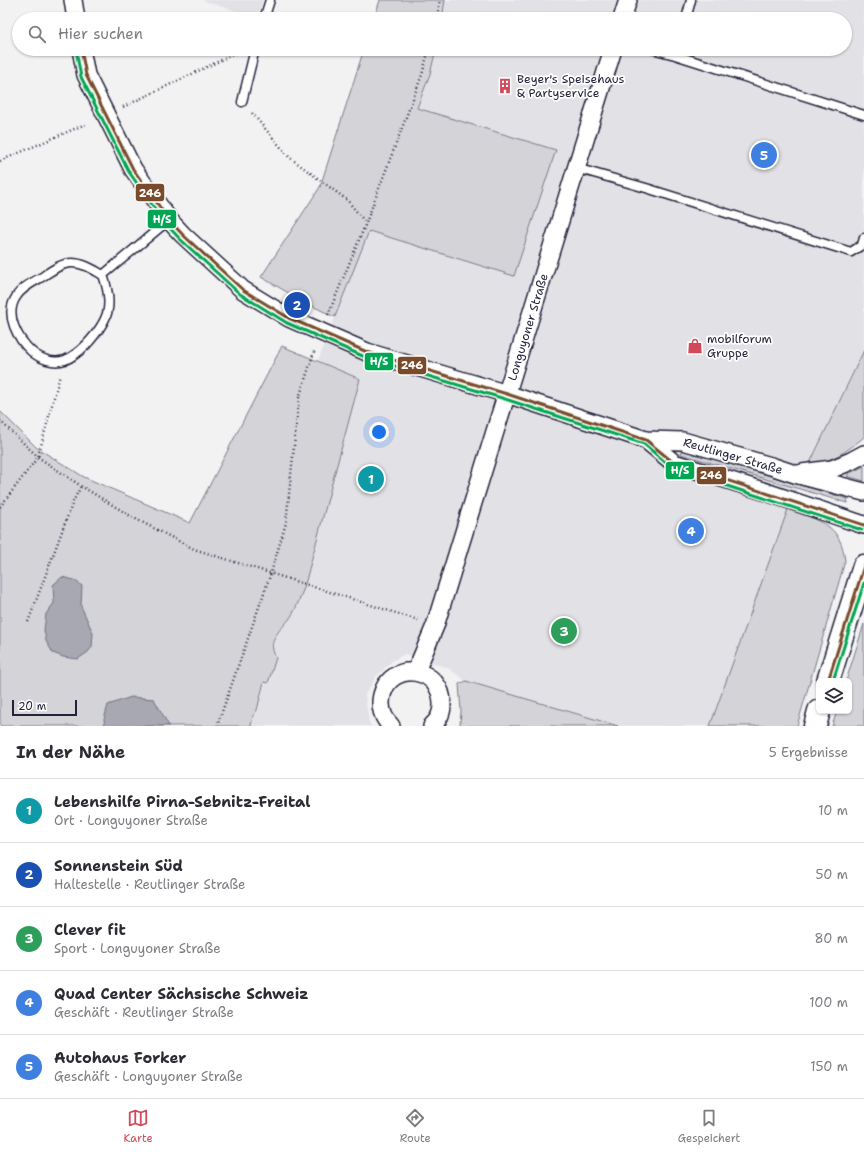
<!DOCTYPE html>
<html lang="de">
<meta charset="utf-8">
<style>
body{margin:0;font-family:"Shantell Sans",sans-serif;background:#f2f2f3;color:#2b2b33}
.controls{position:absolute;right:12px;bottom:12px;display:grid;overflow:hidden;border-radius:6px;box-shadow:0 1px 3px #0004}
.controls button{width:36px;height:36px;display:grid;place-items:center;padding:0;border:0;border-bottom:1px solid #e1e1e2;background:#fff;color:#2b2b33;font:20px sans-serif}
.scale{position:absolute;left:12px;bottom:10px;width:65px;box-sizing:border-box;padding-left:4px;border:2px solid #22223b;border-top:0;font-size:11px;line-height:14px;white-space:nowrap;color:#22223b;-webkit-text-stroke:3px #fff;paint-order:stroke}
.you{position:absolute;left:379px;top:432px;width:14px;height:14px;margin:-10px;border:3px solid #fff;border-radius:50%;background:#1a73e8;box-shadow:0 0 0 6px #1a73e833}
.badge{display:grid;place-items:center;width:26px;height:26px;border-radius:50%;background:#d1495b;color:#fff;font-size:13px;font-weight:700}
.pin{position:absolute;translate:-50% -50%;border:2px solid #fff;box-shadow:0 1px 4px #0006}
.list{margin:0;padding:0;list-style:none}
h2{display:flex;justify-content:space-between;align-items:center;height:52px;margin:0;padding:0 16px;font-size:17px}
h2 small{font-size:13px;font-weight:400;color:#7c7c81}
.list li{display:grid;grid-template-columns:26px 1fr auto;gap:12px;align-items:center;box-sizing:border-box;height:64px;padding:0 16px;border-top:1px solid #e1e1e2}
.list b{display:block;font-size:15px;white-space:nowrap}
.list p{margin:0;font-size:13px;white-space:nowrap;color:#7c7c81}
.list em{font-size:13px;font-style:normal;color:#7c7c81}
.icon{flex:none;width:22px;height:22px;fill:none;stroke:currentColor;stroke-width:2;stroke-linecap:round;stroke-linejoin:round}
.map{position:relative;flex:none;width:864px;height:726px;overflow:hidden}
.search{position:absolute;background:#fff;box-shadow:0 1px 3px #0004;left:12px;right:12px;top:12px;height:44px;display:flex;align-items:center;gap:10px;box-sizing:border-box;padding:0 14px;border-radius:22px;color:#7c7c81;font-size:15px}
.sheet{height:372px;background:#fff}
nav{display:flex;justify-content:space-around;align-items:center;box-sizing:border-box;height:56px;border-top:1px solid #e1e1e2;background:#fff;font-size:11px;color:#7c7c81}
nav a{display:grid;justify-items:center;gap:2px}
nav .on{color:#d1495b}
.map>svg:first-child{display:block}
.built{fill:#e2e2e6}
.green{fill:#d3d3d8;stroke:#7a7a8a}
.water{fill:#a8a8b2;stroke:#727282}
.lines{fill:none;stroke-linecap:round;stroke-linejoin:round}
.lane-casing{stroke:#22223b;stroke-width:11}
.street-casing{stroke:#22223b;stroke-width:20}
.primary-casing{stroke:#22223b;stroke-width:25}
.path{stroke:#22223b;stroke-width:2.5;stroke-dasharray:1 3;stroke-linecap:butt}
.lane{stroke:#fff;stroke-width:8}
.street{stroke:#fff;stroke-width:17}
.primary{stroke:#fff;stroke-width:22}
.bus-1-casing{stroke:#fff;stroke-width:6}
.bus-2-casing{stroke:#fff;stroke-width:6}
.bus-1{stroke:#7a4b2a;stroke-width:3}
.bus-2{stroke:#00a651;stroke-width:3}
.labels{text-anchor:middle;stroke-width:3.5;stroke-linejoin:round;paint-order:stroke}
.poi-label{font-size:12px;fill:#22223b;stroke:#fff;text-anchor:start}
.street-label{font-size:12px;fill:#22223b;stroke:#fff}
.line-badge{stroke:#fff;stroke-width:1.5}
.badge-label{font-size:11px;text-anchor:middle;font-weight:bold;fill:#fff}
</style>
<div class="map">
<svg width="864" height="726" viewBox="0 0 864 726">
<rect width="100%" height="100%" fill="#f2f2f3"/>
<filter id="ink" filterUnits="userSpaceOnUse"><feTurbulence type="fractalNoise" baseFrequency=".025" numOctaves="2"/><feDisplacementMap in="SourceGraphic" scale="8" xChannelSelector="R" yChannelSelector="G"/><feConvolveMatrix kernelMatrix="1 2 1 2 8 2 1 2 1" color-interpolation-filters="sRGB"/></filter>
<g filter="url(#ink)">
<path class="built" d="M202 0H263L257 18Z
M445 0H864V350L791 502 710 726H618L466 681 448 668 405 654 392 661 376 677 365 695 369 722 371 726H251L253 716 257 710 265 682 268 683 276 658 273 652 274 637 292 615 360 379 318 361 369 231 514 276 556 150 417 108 430 74 436 49H845V19H442Z"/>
<path class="green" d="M380 0H445L442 19H374Z
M364 49H436L430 74 417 108 556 150 514 276 369 231 335 317 306 303 261 277 320 187Z
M282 346 360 379 304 588C300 597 297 607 292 615 283 630 265 637 276 658L268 683 264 682 257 710 253 716 251 726H0V411L37 448 84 477 190 523Z
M864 350V437C845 453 834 460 809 465Z
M682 450 848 499 847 503 681 454Z
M864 466V481L847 476 848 474Z
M788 509C819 521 841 523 845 561L797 726H710Z
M864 624V726H832L837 711H849V681H846Z
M466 681 618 726H460L461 711 459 684Z"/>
<path class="water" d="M62 577 74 580 82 586 81 606 93 633 92 647 88 652 78 659 63 657 53 653 46 641 44 630 46 614 54 603 53 585Z
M131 697 154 699 169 726H105L104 719 108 705Z"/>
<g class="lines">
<defs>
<path id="lane" d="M264 19 270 0
M686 19 691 0
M652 49 675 55
M677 49 675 55 864 115
M242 102 255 49
M576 168 646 188 851 252 862 245 864 238
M103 275C94 270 84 263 72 263 61 263 51 271 42 277 33 282 21 288 16 297 4 315 18 339 31 351 40 359 53 364 65 360 73 357 81 350 87 344 109 320 114 306 103 275L169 220"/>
<path id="street" d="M73 0 76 19
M622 19 628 0
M81 49 86 75 133 169 169 220 183 235 243 290 289 318 367 352 507 394 646 440 683 441 771 466 795 474 864 492
M646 440 674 463 763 491 864 525
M802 473 832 469 851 461 864 454
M416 671 435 626 613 49
M391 726C383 718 379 707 382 695 391 659 443 667 442 705 442 713 438 721 432 726"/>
<path id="primary" d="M828 681 864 566
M815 726 819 711"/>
</defs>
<use href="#lane" class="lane-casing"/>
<use href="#street" class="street-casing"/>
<use href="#primary" class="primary-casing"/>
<path class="path" d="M437 19 440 0
M123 107 240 51
M252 113 289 157 347 200 366 223
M0 161 88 123
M328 315 366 223 422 75 429 49
M0 421 38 457 81 486 134 518 194 549 418 620
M0 507 38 457 60 375
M28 622 73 502 81 486
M217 726 271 573 286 523 299 398 315 349"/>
<use href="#lane" class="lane"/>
<use href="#street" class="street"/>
<use href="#primary" class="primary"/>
<defs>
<path id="bus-1" d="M81 49 86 75 133 169 169 220 183 235 243 290 289 318 367 352 507 394 646 440 674 463 864 525
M828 681 864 566"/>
<path id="bus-2" d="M76 50 81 77 129 172 165 223 180 239 240 294 287 323 365 357 505 399 644 444 672 468 862 530
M833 681 864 583"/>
</defs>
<use href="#bus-1" class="bus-1-casing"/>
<use href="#bus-2" class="bus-2-casing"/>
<use href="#bus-1" class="bus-1"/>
<use href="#bus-2" class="bus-2"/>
</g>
</g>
<defs>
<symbol id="building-bare" viewBox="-9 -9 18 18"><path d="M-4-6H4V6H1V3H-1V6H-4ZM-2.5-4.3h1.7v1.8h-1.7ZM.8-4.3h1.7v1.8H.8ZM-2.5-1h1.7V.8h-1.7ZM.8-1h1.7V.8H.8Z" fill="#d1495b" stroke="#fff" stroke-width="2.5" paint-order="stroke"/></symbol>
<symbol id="shop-bare" viewBox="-9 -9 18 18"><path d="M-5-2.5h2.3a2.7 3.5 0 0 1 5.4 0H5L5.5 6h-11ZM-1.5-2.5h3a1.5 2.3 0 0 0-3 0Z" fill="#d1495b" stroke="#fff" stroke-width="2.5" paint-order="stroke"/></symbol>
</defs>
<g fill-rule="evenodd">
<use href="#building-bare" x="494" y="75" width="22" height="22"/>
<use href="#shop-bare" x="684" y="335" width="22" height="22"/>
</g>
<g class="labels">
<g class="poi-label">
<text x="517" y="83">Beyer's Speisehaus<tspan x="517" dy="14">&amp; Partyservice</tspan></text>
<text x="707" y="343">mobilforum<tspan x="707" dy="14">Gruppe</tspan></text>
</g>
<g class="street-label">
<text transform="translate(528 327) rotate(-73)" y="4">Longuyoner Straße</text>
<text transform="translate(733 456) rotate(16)" y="4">Reutlinger Straße</text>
</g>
</g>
<g class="line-badge">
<rect x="135" y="183" width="30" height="19" rx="4" fill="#7a4b2a"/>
<rect x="147" y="209" width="30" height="20" rx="4" fill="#00a651"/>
<rect x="364" y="352" width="30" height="19" rx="4" fill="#00a651"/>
<rect x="397" y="356" width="30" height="19" rx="4" fill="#7a4b2a"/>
<rect x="665" y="461" width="30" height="19" rx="4" fill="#00a651"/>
<rect x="696" y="466" width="31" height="19" rx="4" fill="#7a4b2a"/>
</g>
<g class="badge-label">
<text x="150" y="197">246</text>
<text x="162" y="223">H/S</text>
<text x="379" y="365">H/S</text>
<text x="412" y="369">246</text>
<text x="680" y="474">H/S</text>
<text x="711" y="479">246</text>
</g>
</svg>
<div class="controls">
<button><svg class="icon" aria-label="layers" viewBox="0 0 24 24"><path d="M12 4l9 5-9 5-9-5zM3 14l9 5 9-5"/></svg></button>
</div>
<div class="scale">20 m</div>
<div class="you"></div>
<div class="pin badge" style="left:371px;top:479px;background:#0f9aa8">1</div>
<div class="pin badge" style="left:297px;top:305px;background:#1a4fb4">2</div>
<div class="pin badge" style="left:564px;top:631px;background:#2e9e5b">3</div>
<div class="pin badge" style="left:691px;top:531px;background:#3f7fe0">4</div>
<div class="pin badge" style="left:764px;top:155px;background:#3f7fe0">5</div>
<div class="search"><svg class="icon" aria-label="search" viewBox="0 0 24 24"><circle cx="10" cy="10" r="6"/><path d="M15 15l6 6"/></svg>Hier suchen</div>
</div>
<section class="sheet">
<h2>In der Nähe<small>5 Ergebnisse</small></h2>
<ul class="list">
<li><span class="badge" style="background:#0f9aa8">1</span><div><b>Lebenshilfe Pirna-Sebnitz-Freital</b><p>Ort · Longuyoner Straße</p></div><em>10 m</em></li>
<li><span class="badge" style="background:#1a4fb4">2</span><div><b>Sonnenstein Süd</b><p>Haltestelle · Reutlinger Straße</p></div><em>50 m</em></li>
<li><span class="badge" style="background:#2e9e5b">3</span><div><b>Clever fit</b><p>Sport · Longuyoner Straße</p></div><em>80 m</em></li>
<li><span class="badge" style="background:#3f7fe0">4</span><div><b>Quad Center Sächsische Schweiz</b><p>Geschäft · Reutlinger Straße</p></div><em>100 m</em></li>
<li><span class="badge" style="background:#3f7fe0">5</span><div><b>Autohaus Forker</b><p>Geschäft · Longuyoner Straße</p></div><em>150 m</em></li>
</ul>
</section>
<nav>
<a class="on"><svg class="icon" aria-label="map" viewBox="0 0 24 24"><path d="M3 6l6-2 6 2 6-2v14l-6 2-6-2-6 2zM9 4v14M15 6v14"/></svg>Karte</a>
<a><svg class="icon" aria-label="directions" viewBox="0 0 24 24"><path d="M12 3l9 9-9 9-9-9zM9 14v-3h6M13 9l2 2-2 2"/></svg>Route</a>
<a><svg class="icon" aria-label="saved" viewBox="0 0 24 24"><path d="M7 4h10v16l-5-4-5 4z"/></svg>Gespeichert</a>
</nav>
